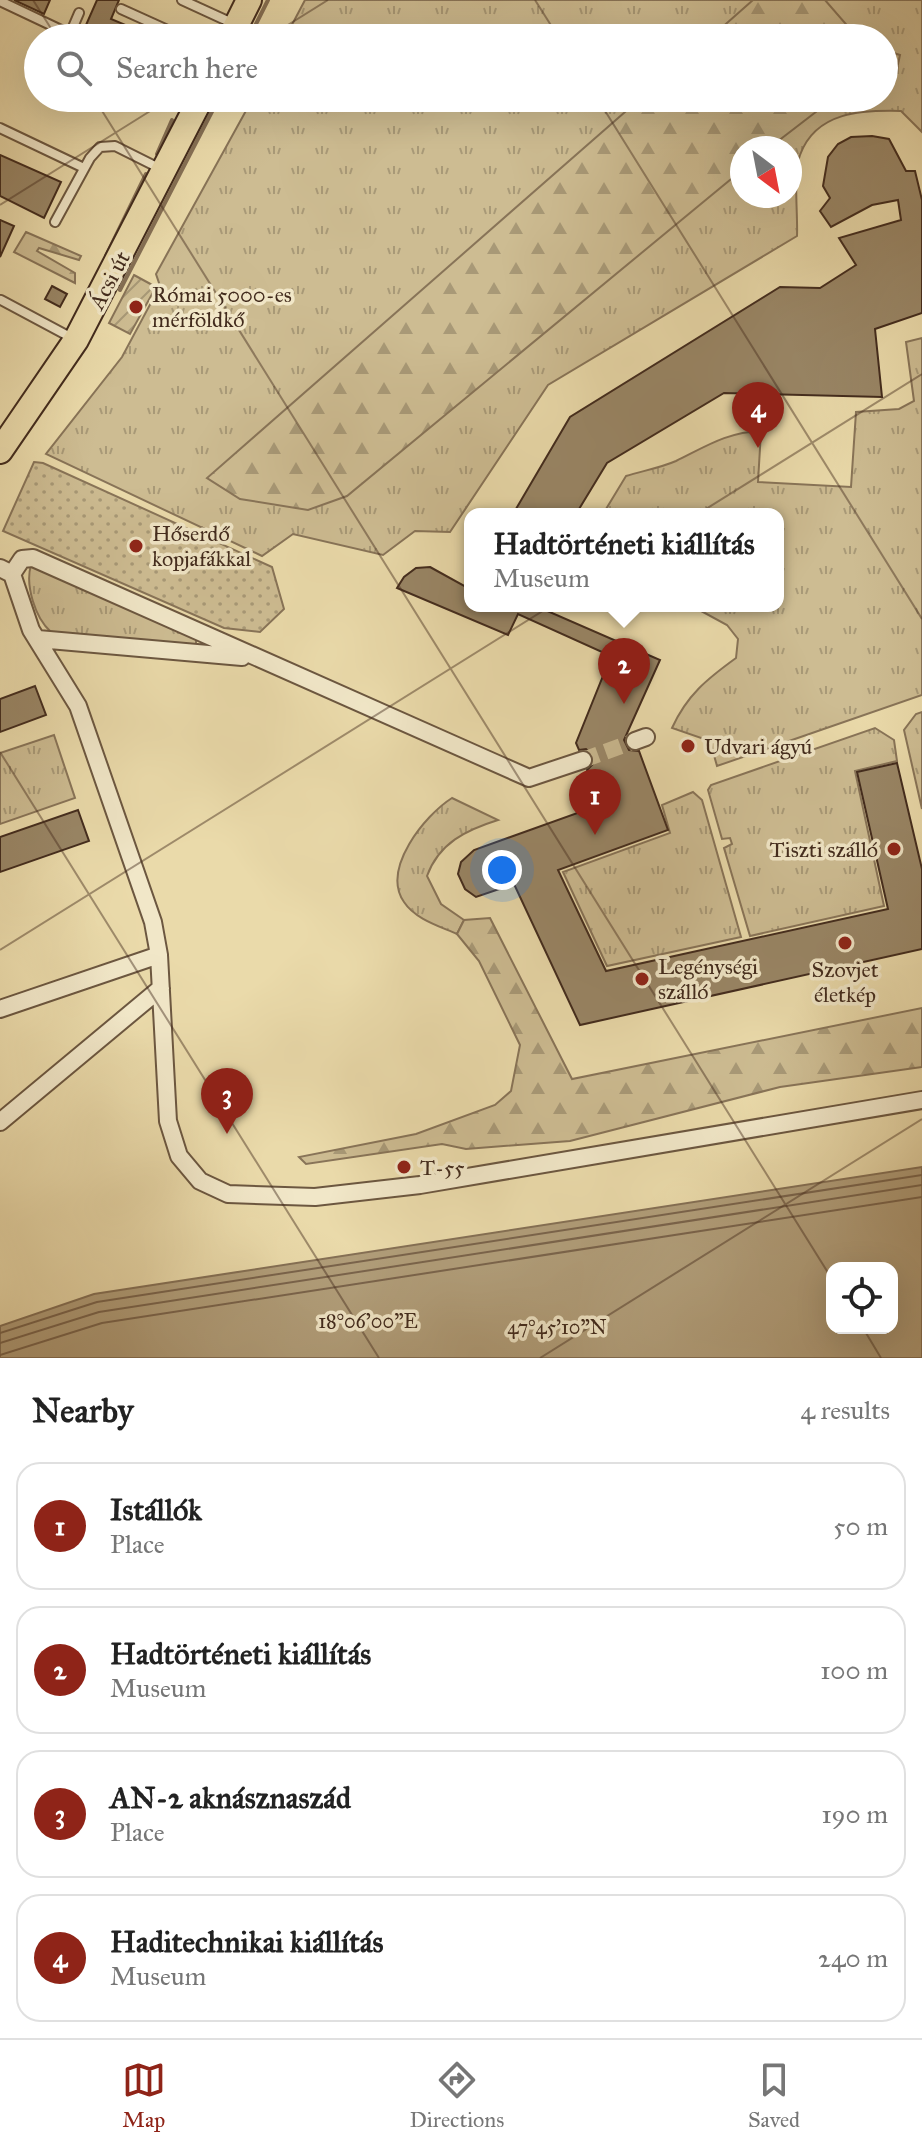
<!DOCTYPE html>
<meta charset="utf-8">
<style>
body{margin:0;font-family:"IM FELL Great Primer",serif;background:#f6f6f6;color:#222}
.controls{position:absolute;right:24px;bottom:24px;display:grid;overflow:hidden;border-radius:16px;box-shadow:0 8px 32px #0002}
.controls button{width:72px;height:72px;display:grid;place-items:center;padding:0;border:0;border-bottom:2px solid #e0e0e0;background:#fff;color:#222;font:40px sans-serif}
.compass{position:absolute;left:730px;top:136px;width:72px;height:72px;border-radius:50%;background:#fff;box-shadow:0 8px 32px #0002;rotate:148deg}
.you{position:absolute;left:502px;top:870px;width:28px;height:28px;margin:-20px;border:6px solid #fff;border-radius:50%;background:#1a73e8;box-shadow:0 0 0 12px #1a73e833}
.badge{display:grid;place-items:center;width:52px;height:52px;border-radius:50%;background:#8f2418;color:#fff;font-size:26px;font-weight:700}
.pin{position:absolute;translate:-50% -66px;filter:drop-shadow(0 2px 4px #0008)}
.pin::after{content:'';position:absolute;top:42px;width:28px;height:24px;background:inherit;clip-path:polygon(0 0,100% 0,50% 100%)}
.popup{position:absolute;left:464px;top:508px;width:320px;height:104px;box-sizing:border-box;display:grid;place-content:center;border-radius:16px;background:#fff;filter:drop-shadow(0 2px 6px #0005);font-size:26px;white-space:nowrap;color:#767676}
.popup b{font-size:30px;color:#222}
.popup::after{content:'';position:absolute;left:50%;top:100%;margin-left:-16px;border:16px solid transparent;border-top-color:#fff}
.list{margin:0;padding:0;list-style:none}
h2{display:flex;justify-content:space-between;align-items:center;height:104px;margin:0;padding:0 32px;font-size:34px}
h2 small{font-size:26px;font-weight:400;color:#767676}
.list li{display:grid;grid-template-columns:52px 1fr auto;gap:24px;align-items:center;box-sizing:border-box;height:128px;margin:0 16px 16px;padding:0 16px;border:2px solid #e0e0e0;border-radius:24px}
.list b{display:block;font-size:30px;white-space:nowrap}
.list p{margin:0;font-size:26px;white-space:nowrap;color:#767676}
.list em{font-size:26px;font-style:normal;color:#767676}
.icon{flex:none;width:44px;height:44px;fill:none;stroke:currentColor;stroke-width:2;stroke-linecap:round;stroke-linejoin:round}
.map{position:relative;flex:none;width:922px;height:1358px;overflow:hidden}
.search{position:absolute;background:#fff;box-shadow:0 8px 32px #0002;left:24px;right:24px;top:24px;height:88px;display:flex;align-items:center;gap:20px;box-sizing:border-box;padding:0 28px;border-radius:44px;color:#767676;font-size:30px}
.sheet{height:680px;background:#fff}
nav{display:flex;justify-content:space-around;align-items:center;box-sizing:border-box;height:112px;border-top:2px solid #e0e0e0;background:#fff;font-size:22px;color:#767676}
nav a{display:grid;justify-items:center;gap:4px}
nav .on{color:#8f2418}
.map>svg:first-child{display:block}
.grass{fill:url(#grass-tufts);stroke:#887458;stroke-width:2;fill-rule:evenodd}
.forest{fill:url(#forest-firs);stroke:#887458;stroke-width:2}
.park{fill:url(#park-dots);stroke:#887458;stroke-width:2}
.garden{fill:url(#garden-furrows);stroke:#887458;stroke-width:2}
.water{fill:#b19e7a;stroke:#857055;stroke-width:2;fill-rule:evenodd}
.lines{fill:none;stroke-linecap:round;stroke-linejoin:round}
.shore{stroke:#7a644c;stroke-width:2}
.stream{stroke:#857055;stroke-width:4}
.building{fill:#998666;stroke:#422b1d;stroke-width:2}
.street-tunnel{stroke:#c8b78e;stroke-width:16;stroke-dasharray:16 8;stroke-linecap:butt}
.lane-casing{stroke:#6c5740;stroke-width:12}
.street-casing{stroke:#6c5740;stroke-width:20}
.primary-casing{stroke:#422b1d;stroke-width:28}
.lane{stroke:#f1e7c8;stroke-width:8}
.street{stroke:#f1e7c8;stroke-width:16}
.primary{stroke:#eadaaa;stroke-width:24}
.ticks{fill:none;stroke:#422b1d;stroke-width:2;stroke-opacity:0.45}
.poi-dot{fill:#8f2418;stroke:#f1e7c8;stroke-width:3}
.labels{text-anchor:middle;stroke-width:7;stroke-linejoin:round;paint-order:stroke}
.street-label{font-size:22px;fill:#422b1d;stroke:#f1e7c8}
.poi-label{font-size:22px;fill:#422b1d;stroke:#f1e7c8;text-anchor:start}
.ticks-label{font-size:20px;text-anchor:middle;fill:#422b1d;stroke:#f1e7c8;stroke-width:7;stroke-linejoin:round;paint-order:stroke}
</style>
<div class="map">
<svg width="922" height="1358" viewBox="0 0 922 1358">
<defs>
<pattern id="grass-tufts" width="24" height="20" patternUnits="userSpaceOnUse" patternTransform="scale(2)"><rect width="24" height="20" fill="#cdbc92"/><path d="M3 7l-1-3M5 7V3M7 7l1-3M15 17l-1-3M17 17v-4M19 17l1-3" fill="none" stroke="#a89977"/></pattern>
<pattern id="forest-firs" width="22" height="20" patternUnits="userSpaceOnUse" patternTransform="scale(2)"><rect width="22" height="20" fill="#cdbc92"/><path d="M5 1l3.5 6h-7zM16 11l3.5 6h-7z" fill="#a89977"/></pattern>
<pattern id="park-dots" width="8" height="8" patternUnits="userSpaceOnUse" patternTransform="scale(2)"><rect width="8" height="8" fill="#cdbc92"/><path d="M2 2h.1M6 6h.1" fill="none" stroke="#a89977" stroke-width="1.8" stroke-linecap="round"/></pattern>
<pattern id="garden-furrows" width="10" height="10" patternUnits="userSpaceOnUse" patternTransform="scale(2)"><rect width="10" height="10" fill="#cdbc92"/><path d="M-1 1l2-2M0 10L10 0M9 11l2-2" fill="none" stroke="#a89977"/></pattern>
</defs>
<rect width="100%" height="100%" fill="#eadaaa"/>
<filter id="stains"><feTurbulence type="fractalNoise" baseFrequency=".0025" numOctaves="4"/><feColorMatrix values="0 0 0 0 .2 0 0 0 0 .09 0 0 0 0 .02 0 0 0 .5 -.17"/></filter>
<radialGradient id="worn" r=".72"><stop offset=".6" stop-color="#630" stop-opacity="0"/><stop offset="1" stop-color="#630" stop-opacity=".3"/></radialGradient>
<path class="grass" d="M305 0H922V132L901 111C863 110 816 111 800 155 793 173 798 215 797 236L548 385 450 532 415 531 383 555 293 534 262 556 46 454 122 357 160 286 156 274 253 98H884V38H285ZM742 148H790V196H742Z
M922 338V695L717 766 710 741 672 728C687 695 707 679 736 658L738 639 727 625 692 606H778V514H603L626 476C642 471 660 468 676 461 705 447 727 432 761 431L758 482 851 487 856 412 899 409 914 401 906 342Z
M31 565 196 635V647L51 632C35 618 25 585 31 565Z
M922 712V809L904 730 916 714Z
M875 728 894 740 897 761 855 771 884 906 750 936 724 848 732 844 730 838 722 839 708 790 711 785Z
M54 735 75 798 0 824V753Z
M693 792 702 800 741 937 607 966 563 872 670 833 662 805Z
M452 798 498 820C466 830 439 843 427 876L441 904 464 920 457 934C439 926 415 919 404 902 381 869 425 815 452 798Z"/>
<path class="forest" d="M753 0H825L858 38H710Z
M884 50 900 55 895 78 884 81Z
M641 98H834L769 148H742V170L347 496 308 510 240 499 207 478Z
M26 232 81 256 79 260 39 248 37 251 75 273V283L14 252Z
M490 918 572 1079 922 1008V1067L780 1087 570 1141 466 1149 442 1144 306 1164 299 1157 416 1134 495 1105 511 1091 520 1045 479 961 457 934 464 920Z"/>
<path class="park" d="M34 462 43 463 272 567 284 609 260 632 224 628 3 531Z"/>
<path class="garden" d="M134 275 156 287 130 334 109 323Z"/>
<path class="water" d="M922 1167V1358H0V1326L94 1294ZM832 1268H892V1328H832Z"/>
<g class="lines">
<path class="shore" d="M0 1333 97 1302 922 1175
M0 1343 99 1312 922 1185
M0 1355 102 1323 922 1197"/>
<path class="stream" d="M249 38 268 0
M177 110 182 98
M157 154 172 120
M106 256 146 174
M120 290 219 98"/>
</g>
<path class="building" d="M14 0H50L44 14Z
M97 0H119L111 19 135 29 131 38H114L86 25Z
M872 136 889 139 906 171H915L922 200V313L875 329 882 397 724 393 607 463 576 514H513L570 417 780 287 820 288 856 265 839 238 901 220 898 200 872 205 831 227 820 211 830 198 823 186 828 157 838 144 851 137Z
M0 155 61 182 44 218 0 196Z
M0 220 14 226 0 257Z
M52 286 67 294 60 307 45 299Z
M430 567 470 589V606H536L660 660 624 740 629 750 639 751 668 830 558 870 606 971 888 909 857 772 897 763 922 869V949L580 1025 514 884 476 897 465 889 458 874 461 862 474 850 600 805 587 770 594 763 593 756 586 749 579 750 576 743 611 656 518 614 508 635 397 588 404 577 416 568Z
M35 686 46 715 0 732V699Z
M78 810 89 841 0 872V837Z"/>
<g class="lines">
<path class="street-tunnel" d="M583 760 635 741"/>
<defs>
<path id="lane" d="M182 0 232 23
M0 1 78 38
M121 9 185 38
M70 34 79 13
M0 128 84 168
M55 222 90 158 100 147 115 146 161 169
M1 300 72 338"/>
<path id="street" d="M0 568 12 574 31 630 78 706 153 922 159 955 168 1121 179 1156 200 1181 228 1194 315 1197 420 1185 922 1100
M12 574 22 559 33 558 529 778 583 760
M38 639 242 657
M635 741 646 737
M0 1009 159 955
M0 1122 161 988"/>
<path id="primary" d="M230 38 249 0
M0 451 76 340 201 98"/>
</defs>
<use href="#lane" class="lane-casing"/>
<use href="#street" class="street-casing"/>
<use href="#primary" class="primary-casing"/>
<use href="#lane" class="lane"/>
<use href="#street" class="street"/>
<use href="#primary" class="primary"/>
</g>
<path class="ticks" d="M33 0 57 38M535 0 559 38M267 38 328 0M94 98 832 1279M597 98 922 619M0 205 171 98M0 752 379 1358M0 950 922 374M863 1328 881 1358M540 1358 922 1119"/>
<g class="poi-dot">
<circle cx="136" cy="307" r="8"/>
<circle cx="136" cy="546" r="8"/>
<circle cx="688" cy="746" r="8"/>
<circle cx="894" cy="849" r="8"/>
<circle cx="845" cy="943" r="8"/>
<circle cx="642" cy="979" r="8"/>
<circle cx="404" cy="1167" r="8"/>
</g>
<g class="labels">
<g class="street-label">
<text transform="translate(109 280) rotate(-62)" y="8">Ácsi út</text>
</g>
<g class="poi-label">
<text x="152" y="302">Római 5000-es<tspan x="152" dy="25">mérföldkő</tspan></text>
<text x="152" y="541">Hőserdő<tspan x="152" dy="25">kopjafákkal</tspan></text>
<text x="704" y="754">Udvari ágyú</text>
<text x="878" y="857" text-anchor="end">Tiszti szálló</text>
<text x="658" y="974">Legénységi<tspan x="658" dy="25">szálló</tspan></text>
<text x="845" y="977" text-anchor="middle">Szovjet<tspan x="845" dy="25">életkép</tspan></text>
<text x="420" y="1175">T-55</text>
</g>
</g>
<g class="ticks-label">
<text x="368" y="1328">18°06'00"E</text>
<text x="557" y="1334">47°45'10"N</text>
</g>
<rect width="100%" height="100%" filter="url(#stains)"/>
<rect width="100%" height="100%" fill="url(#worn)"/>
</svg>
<div class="controls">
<button><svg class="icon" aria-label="locate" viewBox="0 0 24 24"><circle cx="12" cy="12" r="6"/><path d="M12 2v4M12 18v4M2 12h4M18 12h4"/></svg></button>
</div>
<svg class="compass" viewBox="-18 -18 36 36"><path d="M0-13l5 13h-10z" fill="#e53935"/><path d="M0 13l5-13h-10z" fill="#767676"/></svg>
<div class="you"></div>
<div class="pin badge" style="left:595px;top:835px">1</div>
<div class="pin badge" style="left:624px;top:704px">2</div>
<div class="popup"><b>Hadtörténeti kiállítás</b>Museum</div>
<div class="pin badge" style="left:227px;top:1134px">3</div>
<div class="pin badge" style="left:758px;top:448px">4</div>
<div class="search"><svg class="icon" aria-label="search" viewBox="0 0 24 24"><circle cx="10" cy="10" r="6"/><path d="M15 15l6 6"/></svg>Search here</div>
</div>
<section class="sheet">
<h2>Nearby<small>4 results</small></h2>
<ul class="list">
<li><span class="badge">1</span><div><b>Istállók</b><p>Place</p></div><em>50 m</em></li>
<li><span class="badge">2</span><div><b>Hadtörténeti kiállítás</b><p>Museum</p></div><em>100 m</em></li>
<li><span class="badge">3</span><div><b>AN-2 aknásznaszád</b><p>Place</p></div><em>190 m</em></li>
<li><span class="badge">4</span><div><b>Haditechnikai kiállítás</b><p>Museum</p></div><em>240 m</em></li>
</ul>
</section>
<nav>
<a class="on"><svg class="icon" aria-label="map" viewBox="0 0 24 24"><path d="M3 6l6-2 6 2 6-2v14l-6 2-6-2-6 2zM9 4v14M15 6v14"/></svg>Map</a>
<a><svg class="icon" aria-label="directions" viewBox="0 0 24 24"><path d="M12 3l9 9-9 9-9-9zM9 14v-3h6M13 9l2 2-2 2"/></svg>Directions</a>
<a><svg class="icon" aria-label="saved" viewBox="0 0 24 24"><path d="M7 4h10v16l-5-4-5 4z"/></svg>Saved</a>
</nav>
